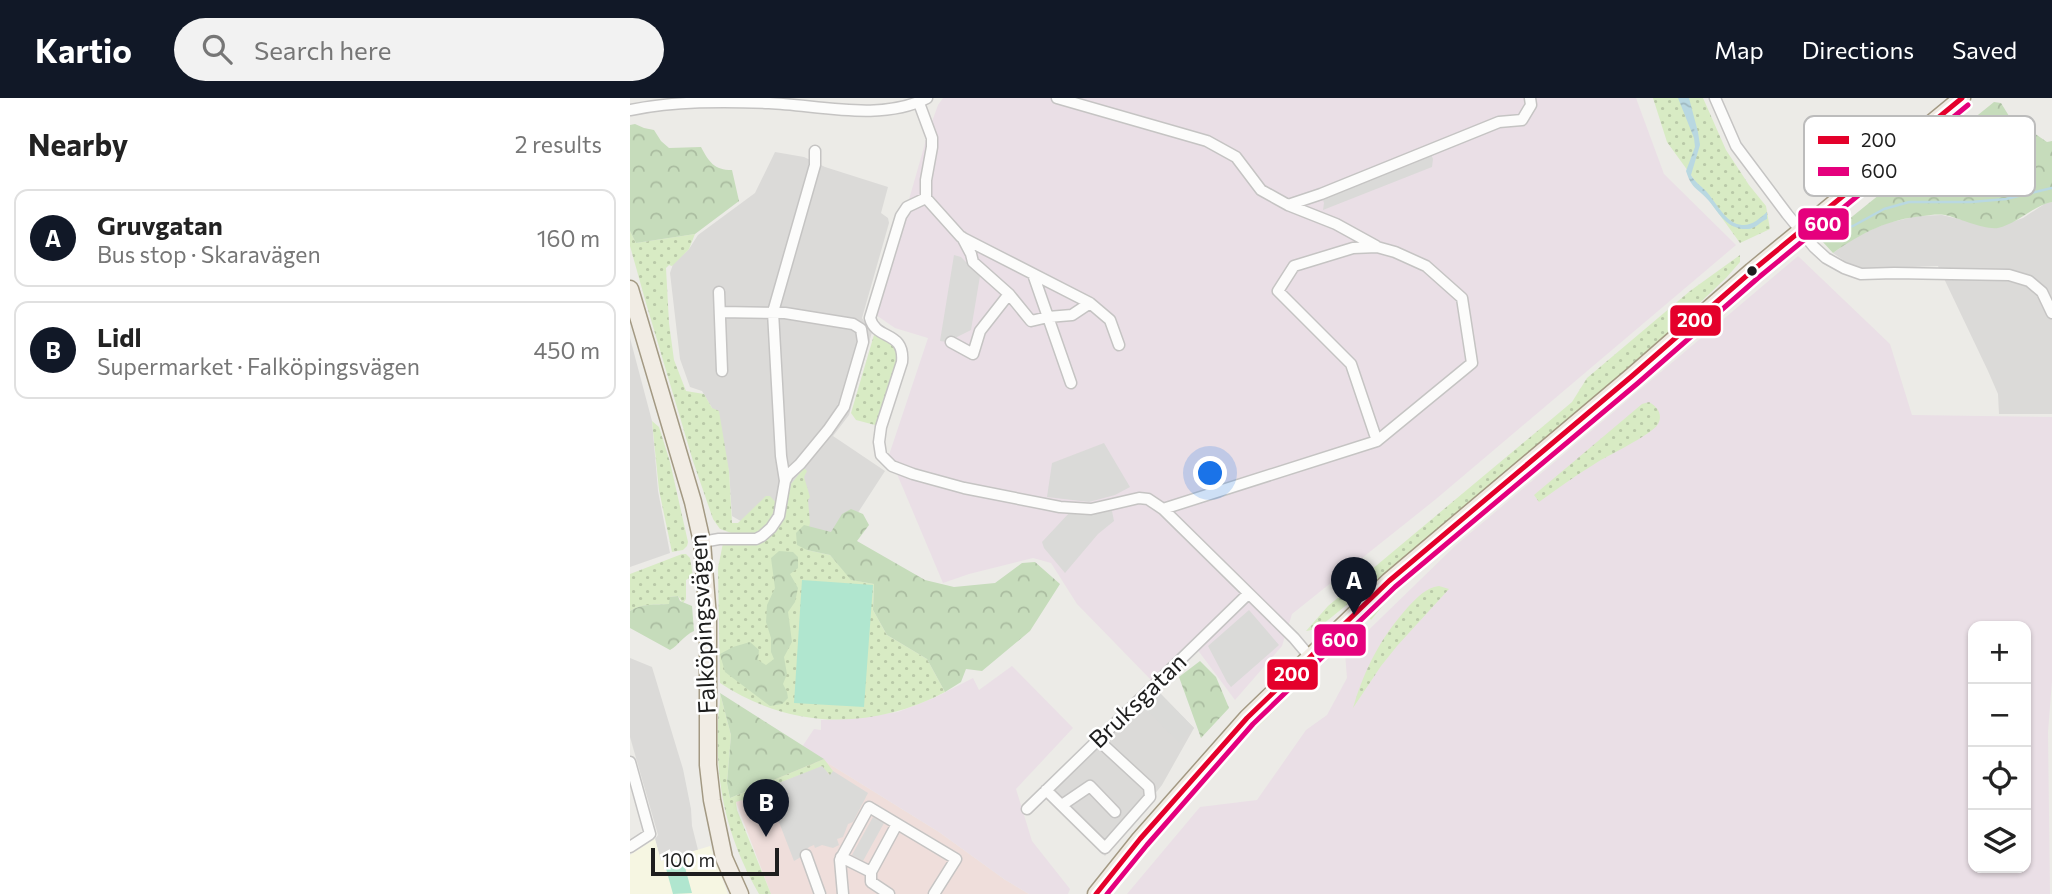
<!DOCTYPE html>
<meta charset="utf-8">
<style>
body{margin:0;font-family:Commissioner,sans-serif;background:#f2f2f2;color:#222}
.controls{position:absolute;right:21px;bottom:21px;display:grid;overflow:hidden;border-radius:14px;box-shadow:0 2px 5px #0004}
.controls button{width:63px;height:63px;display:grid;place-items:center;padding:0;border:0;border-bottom:2px solid #e0e0e0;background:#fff;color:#222;font:35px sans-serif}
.scale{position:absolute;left:21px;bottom:18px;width:128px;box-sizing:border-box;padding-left:7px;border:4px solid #1e1e1e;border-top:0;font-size:19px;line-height:24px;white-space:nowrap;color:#1e1e1e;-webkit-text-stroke:5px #fff;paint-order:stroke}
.you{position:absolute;left:581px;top:376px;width:24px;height:24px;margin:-18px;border:5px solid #fff;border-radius:50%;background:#1a73e8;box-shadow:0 0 0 10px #1a73e833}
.badge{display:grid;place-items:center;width:46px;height:46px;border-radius:50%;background:#111827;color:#fff;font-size:23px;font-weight:700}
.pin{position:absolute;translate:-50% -58px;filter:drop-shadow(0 2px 4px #0008)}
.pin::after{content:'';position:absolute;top:37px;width:24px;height:21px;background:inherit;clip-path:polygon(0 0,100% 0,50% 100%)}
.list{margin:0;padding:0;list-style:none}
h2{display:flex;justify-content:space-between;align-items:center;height:91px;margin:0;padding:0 28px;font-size:30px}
h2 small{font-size:23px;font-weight:400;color:#767676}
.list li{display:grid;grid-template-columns:46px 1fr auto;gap:21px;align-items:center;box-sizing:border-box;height:98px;margin:0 14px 14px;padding:0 14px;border:2px solid #e0e0e0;border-radius:14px}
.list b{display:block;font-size:26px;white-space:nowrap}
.list p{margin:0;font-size:23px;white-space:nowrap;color:#767676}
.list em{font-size:23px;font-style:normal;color:#767676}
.icon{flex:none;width:38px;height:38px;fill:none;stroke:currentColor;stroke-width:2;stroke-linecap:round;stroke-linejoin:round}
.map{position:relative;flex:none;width:1422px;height:796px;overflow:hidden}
header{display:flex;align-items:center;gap:42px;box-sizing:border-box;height:98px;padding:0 35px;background:#111827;color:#fff}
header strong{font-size:33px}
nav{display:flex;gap:38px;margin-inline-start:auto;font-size:24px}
.search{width:490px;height:63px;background:#f2f2f2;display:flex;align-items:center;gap:18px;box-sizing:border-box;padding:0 24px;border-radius:38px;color:#767676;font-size:26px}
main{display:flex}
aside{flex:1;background:#fff}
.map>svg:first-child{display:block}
.residential{fill:#dbdad8}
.commercial{fill:#efdedb}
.industrial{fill:#eadfe6;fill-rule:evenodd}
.education{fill:#f6f6e2}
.religious{fill:#dadad8}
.grass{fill:url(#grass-dots)}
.forest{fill:url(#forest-crowns)}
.pitch{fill:#b0e6cf}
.water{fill:url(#water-ripples)}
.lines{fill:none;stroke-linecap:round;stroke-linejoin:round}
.stream{stroke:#b9d8e1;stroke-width:2.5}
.street-casing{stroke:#c5c4c3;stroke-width:13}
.primary-casing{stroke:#a39983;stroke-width:19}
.street{stroke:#fcfcfb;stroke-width:10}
.primary{stroke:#f1ece4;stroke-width:16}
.bus-1-casing{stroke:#fff;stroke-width:10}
.bus-2-casing{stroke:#fff;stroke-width:10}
.bus-1{stroke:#e4002b;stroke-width:5}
.bus-2{stroke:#e5007d;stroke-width:5}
.bus-dot{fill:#1e1e1e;stroke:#fff;stroke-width:2.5}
.labels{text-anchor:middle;stroke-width:5;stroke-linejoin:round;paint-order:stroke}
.street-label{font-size:24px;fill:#1e1e1e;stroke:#fff}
.key{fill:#fff;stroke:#bcbcbc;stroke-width:2}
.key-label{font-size:19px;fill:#1e1e1e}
.line-badge{stroke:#fff;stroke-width:2.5}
.badge-label{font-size:19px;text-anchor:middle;font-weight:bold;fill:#fff}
</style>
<header>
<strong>Kartio</strong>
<div class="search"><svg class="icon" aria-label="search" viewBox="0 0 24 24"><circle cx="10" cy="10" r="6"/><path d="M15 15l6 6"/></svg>Search here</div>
<nav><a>Map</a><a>Directions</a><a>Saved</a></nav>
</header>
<main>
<aside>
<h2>Nearby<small>2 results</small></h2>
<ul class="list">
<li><span class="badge">A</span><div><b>Gruvgatan</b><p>Bus stop · Skaravägen</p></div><em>160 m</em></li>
<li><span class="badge">B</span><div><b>Lidl</b><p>Supermarket · Falköpingsvägen</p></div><em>450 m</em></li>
</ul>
</aside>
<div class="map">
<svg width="1422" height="796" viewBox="0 0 1422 796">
<defs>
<pattern id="grass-dots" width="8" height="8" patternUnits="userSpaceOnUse" patternTransform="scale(1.75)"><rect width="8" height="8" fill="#d8ebc4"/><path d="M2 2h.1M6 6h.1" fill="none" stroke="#b9c9a8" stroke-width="1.8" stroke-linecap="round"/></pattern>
<pattern id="forest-crowns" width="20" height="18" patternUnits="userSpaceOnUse" patternTransform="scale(1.75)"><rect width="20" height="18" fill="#c6dcbb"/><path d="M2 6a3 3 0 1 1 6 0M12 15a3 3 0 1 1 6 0" fill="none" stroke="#aabca0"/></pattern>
<pattern id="water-ripples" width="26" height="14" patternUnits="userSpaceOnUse" patternTransform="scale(1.75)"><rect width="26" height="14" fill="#b9d8e1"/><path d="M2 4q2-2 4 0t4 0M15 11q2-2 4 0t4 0" fill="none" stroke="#9fb9c1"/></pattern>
</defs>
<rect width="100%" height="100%" fill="#ecebe7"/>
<path class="residential" d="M145 54 174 59 195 69 258 89 251 115 258 120 259 125 232 220 242 234 219 317 203 338 255 373 205 450 142 441 102 418 99 373 82 310 72 293 60 289 50 261 40 175 43 166 59 151 68 137 125 95Z
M1422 104V316H1369L1368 296 1358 273 1308 168 1233 171 1219 166 1203 155 1227 138 1257 125 1288 118 1312 117 1366 130 1393 120 1416 105Z
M0 240 22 323 28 393 40 455 0 469Z
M0 560 22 569 53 671 61 711 62 728 68 752 31 763 25 741 28 737 0 639Z
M526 591 564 630 532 687 475 758 416 698Z"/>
<path class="commercial" d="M172 649 309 734 374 781 399 796H141L106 704Z"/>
<path class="industrial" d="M313 0H1006L1034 76 1106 147 806 401 662 516 652 548 605 602 561 543 521 582 447 506 421 465 403 460 339 476 313 485 259 357 298 240 265 230 246 217 298 35 308 7Z
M1168 158 1260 246 1282 317 1422 319V583L1418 634 1420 796H497L570 709 627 702 676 632 697 617 717 580 715 555 825 448ZM1343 528H1396V770H1343Z
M382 568 443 630 386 691 402 743 440 791 438 796H399L374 781 309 734 172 649 184 631 191 632V622L219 621 268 614 304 600 343 580 349 592Z"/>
<path class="education" d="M25 741 31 763 80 748 98 796H0V757Z"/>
<path class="religious" d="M801 56 803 61 802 69 693 112 694 105 692 99Z
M324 157 331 159 350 178 341 232 317 244 310 243Z
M474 345 500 389 485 397 459 404 417 399 422 365Z
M482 413 484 423 468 436 435 475 414 450 412 444 440 414Z
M619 512 649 547 601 589 597 584 578 548Z
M526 591 564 630 549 645 511 606Z
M193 667 199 677 203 673 238 695 223 724 218 726 213 739 207 741 209 747 203 750 192 747 185 750 184 747 179 749 171 759 164 763 142 706 150 703 146 686Z
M243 719 254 725 233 763 222 757Z"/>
<path class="grass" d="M1023 0H1073L1096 52 1119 87 1136 108 1140 131 1110 145 1037 44Z
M0 133 6 145 65 136 59 151 42 168 39 167 36 170 39 225 44 262 56 293 74 296 82 310 89 313 99 373 102 425H108L136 398H140L147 406 139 424 134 430 121 437 104 436 90 431 83 421 63 363 16 205 0 148Z
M1161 154 804 457 755 505 741 522 738 518 758 495Z
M1110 157V164L1096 180 1019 253 751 479 687 531 676 533 698 508 942 304 957 280 1060 193Z
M244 237C253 240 263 242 268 252 273 264 253 310 248 323L245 327 226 322 221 315Z
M1019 304C1028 309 1033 317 1028 326 1022 337 976 358 963 367 945 378 927 391 909 404L904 397 1012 306Z
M22 323 29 329 40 364 58 444 57 448 53 452 42 454 29 392Z
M174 370 177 373 174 379 180 399 178 402 180 425 179 429 174 428 177 452 200 457 222 482 244 486 243 512 257 537 297 561 315 594C241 633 160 631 90 585L88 470 93 445H127L142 436 153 418 161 386Z
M52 456H56L60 460 63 478 56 482V501L53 505 48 498 40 499V506C26 507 12 505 0 513V476Z
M809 488 819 491 767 548 751 568 723 610C734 572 751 539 778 509 788 499 795 490 809 488Z
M666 583 669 588 579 677 533 727C576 678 616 625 666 583Z
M90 595 101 637 97 685 100 700 194 661 203 673 200 677 192 668 146 686 148 691 129 698 128 696 124 698 125 700 114 704 112 702 106 704 107 712 141 796H129C97 740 85 687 88 623 88 613 91 605 90 595Z"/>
<path class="forest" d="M1364 4 1371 5 1379 18 1417 44 1422 43V104C1404 107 1387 126 1368 130 1354 132 1329 120 1315 117 1308 116 1300 117 1293 118 1259 121 1231 135 1203 155L1192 143Z
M5 26 14 30 24 32 31 43 39 50 71 49C79 64 84 72 102 72L109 103 65 136 6 145 0 133V27Z
M221 411 233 416 239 427 227 443 295 482 324 489 365 485 392 465 405 464 430 486 400 533 352 573 336 571 331 584 315 594 297 561 257 537 243 512 244 486 221 482 200 457 177 452 167 447 166 435 174 427 201 434 212 416Z
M149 453 163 454 168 459V470L160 476 168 490 165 504 158 514 162 544 154 559 157 576 153 586 157 594 158 600 152 606 140 608 95 574 90 556 103 549 120 544 129 552 128 562 136 567 144 561 141 554V540L136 524 137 507 145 490 141 460Z
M48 498 50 503 62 508 64 533C53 538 49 547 40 552L0 530V513C12 505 25 507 39 506L40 499Z
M570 563 586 579 599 610 571 640 549 579Z
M90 595 194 661 100 700 97 685 101 637Z"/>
<path class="pitch" d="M172 482 243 487 234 609 164 605Z
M53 762 62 795 43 796 35 767Z"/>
<path class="water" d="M1048 0H1059L1068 34 1070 47 1061 77C1065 84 1070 87 1076 93 1086 104 1096 126 1112 127 1122 128 1130 120 1137 114V121C1130 124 1125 131 1118 131 1098 132 1090 117 1079 103 1068 90 1062 92 1056 73L1065 49 1064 40Z"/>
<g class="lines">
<path class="stream" d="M1199 133 1223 128 1254 111 1279 104H1341L1376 101 1422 90"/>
<defs>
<path id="street" d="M427 0 577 43 606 59 631 92 658 107 691 96 869 24 892 22 901 7 900 0
M1085 0 1106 48 1157 116 1184 149 1196 160 1214 170 1231 176 1264 175 1379 177 1399 183 1412 194 1422 215
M289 5 302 40V49L296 82V100L277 109 271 118 240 220C246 243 275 232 272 264L251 329 249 344 251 357 262 368 283 376 334 390 430 409 461 411 509 400 518 401 533 411 664 540 680 559
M0 12C46 3 92 3 139 5 188 7 251 24 297 0
M296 100 331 139 460 205 480 222 489 247
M658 107 706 126 746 148
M332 139 341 156 343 164 379 196 401 223 418 219 442 217 460 205
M403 176 441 285
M89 194 92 273
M321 244 343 256 350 233 379 196
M155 383 151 358 143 214 185 67V53
M533 411 747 343 842 265 832 200 796 168 765 154 747 149 723 150 664 168 648 193 721 266 747 343
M72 444 89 441H126L132 438 141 430 149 418 155 383 158 377 170 366 198 332 214 309 233 244 231 231 223 226 155 215 90 214
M0 664 20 736 0 749
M416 692 475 750 520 699 519 689 468 642
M432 707 460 688 485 714
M397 711 618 496
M176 757 190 796
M211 759 241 774V784L259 796
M241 774 267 726
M213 796 210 762 239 709 326 761 304 796"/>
<path id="primary" d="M0 191 63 404 72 444 78 520V667L82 702 94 760 110 796
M466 796 510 741 617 620 759 483 1002 278 1122 173 1332 0"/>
</defs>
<use href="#street" class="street-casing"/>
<use href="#primary" class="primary-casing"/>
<use href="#street" class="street"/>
<use href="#primary" class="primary"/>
<defs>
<path id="bus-1" d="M466 796 510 741 617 620 759 483 1002 278 1122 173 1332 0"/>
<path id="bus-2" d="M477 796 517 747 623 626 765 489 1008 285 1128 180 1338 7"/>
</defs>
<use href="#bus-1" class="bus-1-casing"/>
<use href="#bus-2" class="bus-2-casing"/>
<use href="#bus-1" class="bus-1"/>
<use href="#bus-2" class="bus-2"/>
</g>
<circle class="bus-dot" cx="1122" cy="173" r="6"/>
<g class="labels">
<g class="street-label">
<text transform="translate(73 526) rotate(-93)" y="8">Falköpingsvägen</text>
<text transform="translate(508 603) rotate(-44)" y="8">Bruksgatan</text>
</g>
</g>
<rect x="1174" y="18" width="231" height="80" rx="10" class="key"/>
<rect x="1188" y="38" width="31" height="8" fill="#e4002b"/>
<rect x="1188" y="69" width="31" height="9" fill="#e5007d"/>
<g class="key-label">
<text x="1231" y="49">200</text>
<text x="1231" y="80">600</text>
</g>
<g class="line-badge">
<rect x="1167" y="109" width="53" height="34" rx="7" fill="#e5007d"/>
<rect x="1039" y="206" width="53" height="33" rx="7" fill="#e4002b"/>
<rect x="683" y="525" width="54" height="34" rx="7" fill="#e5007d"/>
<rect x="636" y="560" width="53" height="33" rx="7" fill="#e4002b"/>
</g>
<g class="badge-label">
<text x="1193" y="133">600</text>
<text x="1065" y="229">200</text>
<text x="710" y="549">600</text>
<text x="662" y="583">200</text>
</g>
</svg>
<div class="controls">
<button>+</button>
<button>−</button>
<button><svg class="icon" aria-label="locate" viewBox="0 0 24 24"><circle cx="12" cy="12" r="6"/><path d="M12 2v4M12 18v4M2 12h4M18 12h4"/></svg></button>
<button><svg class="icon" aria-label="layers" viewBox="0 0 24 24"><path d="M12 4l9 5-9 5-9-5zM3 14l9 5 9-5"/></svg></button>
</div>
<div class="scale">100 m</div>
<div class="you"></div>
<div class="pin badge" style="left:724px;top:517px">A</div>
<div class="pin badge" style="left:136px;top:739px">B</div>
</div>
</main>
